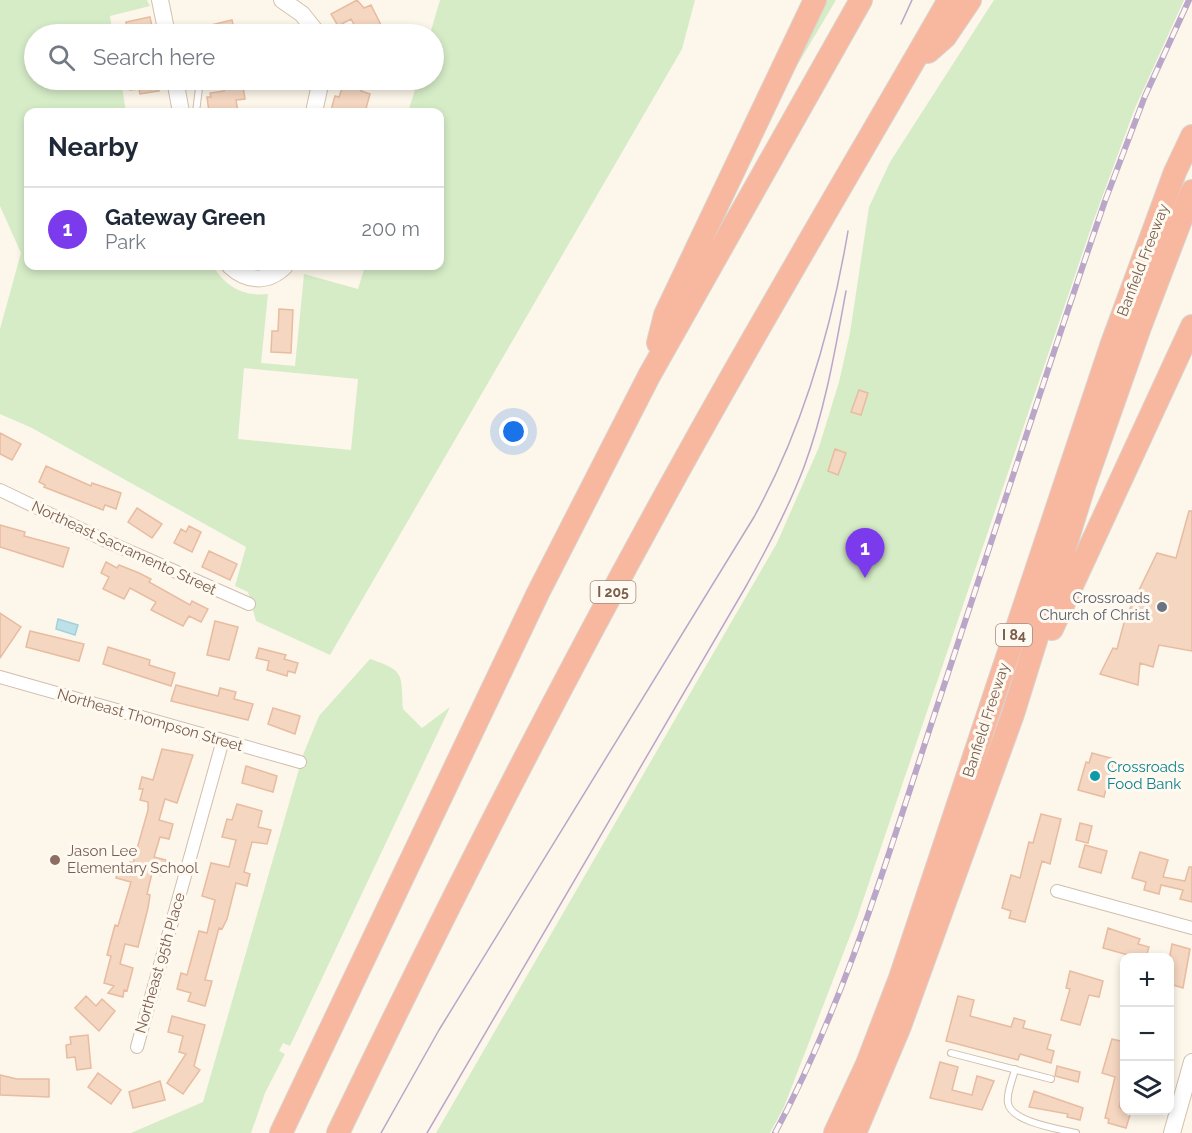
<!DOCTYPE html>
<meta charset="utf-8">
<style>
body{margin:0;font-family:Raleway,sans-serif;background:#f2f2f3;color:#1f2937}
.controls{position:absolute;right:18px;bottom:18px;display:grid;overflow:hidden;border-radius:12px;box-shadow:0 3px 9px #0003}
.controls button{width:54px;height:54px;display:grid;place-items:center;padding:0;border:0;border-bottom:2px solid #e0e1e3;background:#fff;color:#1f2937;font:30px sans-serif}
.you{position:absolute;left:514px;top:432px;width:21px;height:21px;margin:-15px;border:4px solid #fff;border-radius:50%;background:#1a73e8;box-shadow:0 0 0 9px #1a73e833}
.badge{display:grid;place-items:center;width:39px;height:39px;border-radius:50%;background:#7c3aed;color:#fff;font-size:20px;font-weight:700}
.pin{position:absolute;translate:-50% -50px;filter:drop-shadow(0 2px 3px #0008)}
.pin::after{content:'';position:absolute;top:32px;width:21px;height:18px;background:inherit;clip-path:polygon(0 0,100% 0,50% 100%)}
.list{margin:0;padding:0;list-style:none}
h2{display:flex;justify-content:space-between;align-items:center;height:78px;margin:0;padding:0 24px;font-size:26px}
h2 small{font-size:20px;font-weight:400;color:#747a83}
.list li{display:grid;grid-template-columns:39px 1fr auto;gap:18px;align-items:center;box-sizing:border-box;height:84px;padding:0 24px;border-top:2px solid #e0e1e3}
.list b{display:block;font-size:22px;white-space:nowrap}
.list p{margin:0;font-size:20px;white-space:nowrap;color:#747a83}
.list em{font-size:20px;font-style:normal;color:#747a83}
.icon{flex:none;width:33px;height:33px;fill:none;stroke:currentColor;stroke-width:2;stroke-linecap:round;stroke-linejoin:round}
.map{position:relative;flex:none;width:1192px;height:1133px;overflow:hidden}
.search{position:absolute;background:#fff;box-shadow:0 3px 9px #0003;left:24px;top:24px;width:420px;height:66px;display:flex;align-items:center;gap:15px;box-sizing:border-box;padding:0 21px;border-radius:33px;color:#747a83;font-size:22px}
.panel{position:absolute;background:#fff;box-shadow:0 3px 9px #0003;left:24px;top:108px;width:420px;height:162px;border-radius:12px}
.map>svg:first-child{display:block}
.green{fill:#d6ecc7;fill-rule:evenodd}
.water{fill:#bde1e8;stroke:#a3d1db;stroke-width:1.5}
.building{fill:#f4d6c1;stroke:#e7bca0;stroke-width:1.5}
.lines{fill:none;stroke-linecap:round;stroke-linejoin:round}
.lane-casing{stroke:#d1beae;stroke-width:8}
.street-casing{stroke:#d1beae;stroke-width:14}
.secondary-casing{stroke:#d6c0ae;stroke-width:18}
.highway-casing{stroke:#dad2cd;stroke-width:24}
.lane{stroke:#fff;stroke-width:6}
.street{stroke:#fff;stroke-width:12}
.secondary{stroke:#fff;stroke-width:16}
.highway{stroke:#f8b8a0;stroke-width:22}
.tram{stroke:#b9a6c9;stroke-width:1.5}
.rail-casing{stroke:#b9a6c9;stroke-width:6}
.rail{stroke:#fffaf1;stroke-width:4;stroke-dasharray:11;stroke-linecap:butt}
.worship-dot{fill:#6b7280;stroke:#fffaf1;stroke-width:2}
.culture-dot{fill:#0f9aa8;stroke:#fffaf1;stroke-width:2}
.education-dot{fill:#8d6e63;stroke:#fffaf1;stroke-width:2}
.labels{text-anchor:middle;stroke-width:6;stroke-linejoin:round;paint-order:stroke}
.shield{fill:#fffaf1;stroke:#a28c7e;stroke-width:1.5}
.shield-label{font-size:14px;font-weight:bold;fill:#7a5d4c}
.street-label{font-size:15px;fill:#7a5d4c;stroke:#fffaf1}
.worship-label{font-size:15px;fill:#5b616d;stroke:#fffaf1;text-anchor:end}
.culture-label{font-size:15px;fill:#0d838f;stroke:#fffaf1;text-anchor:start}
.education-label{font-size:15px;fill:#785e54;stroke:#fffaf1;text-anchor:start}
</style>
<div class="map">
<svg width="1192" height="1133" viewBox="0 0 1192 1133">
<rect width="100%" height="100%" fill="#fdf6ea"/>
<path class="green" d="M0 0H147L150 6 110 16 113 34H34V80H121L126 112H28V266H213C225 286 243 297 268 294L261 363 295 366 304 274 358 289 365 266H440V112H408L418 80H434V34H430L440 0H695L682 49 330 655 256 621 248 592 235 586 246 547 32 428 0 414V329L21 253 0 206ZM244 368 358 379 351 450 238 439Z
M826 0H836L792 74Z
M994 0H1184L1135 108 1094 219 857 918 784 1107 770 1133H436L777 543 819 447 839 382 850 333 869 207 890 162Z
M370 659C405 671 401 673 403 709L422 728 450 707 290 1046 283 1043 279 1051 285 1054 265 1093 251 1133H131L203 1102 303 755 319 716Z"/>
<path class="water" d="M58 619 78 625 75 635 56 629Z"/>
<path class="building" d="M357 0 364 8 371 5 381 25 363 34H359L351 19 338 26 331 14Z
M150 17 153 31 146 32 147 34H128L126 22Z
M232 20 235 34H214L211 25Z
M128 80H162V85L158 86 159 91 140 94 139 89 130 90Z
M224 80H242L245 99 236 100 238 112H209L207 97H211L210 93 224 91Z
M345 80H374L361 91 370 94 365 112 331 110 335 96 339 97Z
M279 309 293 310 291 353 271 352 272 331H278Z
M859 390 868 393 861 415 851 412Z
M0 433 21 444 12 460 0 454Z
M835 449 846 453 838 475 828 471Z
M46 466 91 486 92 483 121 493 116 509 105 505 103 510 44 487 45 485 39 482Z
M137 508 162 524 152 538 128 522Z
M1189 511H1192V651L1159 645 1153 667 1140 663 1138 685 1100 674 1113 648 1117 649 1125 619 1157 553 1176 558Z
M0 525 25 532 24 536 69 548 63 567 0 547Z
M189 526 201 532 192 552 174 543 181 529 186 532Z
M209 551 237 564 230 580 202 567Z
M106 562 117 568 119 565 139 573 151 579 149 582 190 605 192 601 208 609 201 622 189 616 183 626 151 610 156 602 130 588 124 599 103 589 109 577 101 573Z
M0 613 21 627 0 658Z
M215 621 238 627 229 660 207 655Z
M30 631 84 644 79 661 26 647Z
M108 647 150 660 149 665 175 673 171 686 103 664Z
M259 648 286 655 284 659 298 663 295 673 288 671 287 676 267 670 269 661 256 658Z
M176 685 218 696 220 688 236 692 234 699 253 704 248 720 171 701Z
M273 708 300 716 295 734 268 724Z
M162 749 193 755 177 803 165 799 159 820 173 824 169 839 160 837 154 857 166 860 162 875 152 873 147 894 150 895 148 908 138 947 125 944 120 964 133 968 127 991 124 990 123 997 108 993 114 986 104 983 111 956 107 955 115 925 118 926 131 882 116 878 119 868 127 871 130 862 133 863 148 810V802L140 800 143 789H139L142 777 153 780Z
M1092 753 1114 759 1104 797 1078 790 1086 762 1089 763Z
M246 766 277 776 273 792 242 783Z
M237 804 262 811 258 827 271 830 267 844 252 842 244 872 250 874 247 886 236 883 227 919 222 929 219 928 205 980 212 981 205 1006 188 1001 191 993 177 989 181 973 187 975 199 931 207 933 215 900 202 896 211 863 229 867 236 840 222 837 227 819 232 820Z
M1041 814 1061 819 1050 864 1042 861 1025 922 1009 918 1011 911 1002 908 1011 875 1020 878 1029 842 1033 843Z
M1080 823 1092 826 1088 843 1076 840Z
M1085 845 1107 851 1101 873 1079 867Z
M1140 852 1168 860 1163 877 1185 881 1189 867H1192V902L1180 899 1183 890 1161 885 1159 894 1144 890 1146 882 1132 878Z
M1108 928 1140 939 1138 944 1149 947 1146 957H1127L1128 955 1103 948Z
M1172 944 1190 949 1183 988 1170 984V955Z
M1070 971 1103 981 1099 997 1089 995 1080 1025 1061 1020 1070 989 1066 988Z
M86 996 96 1006 102 999 115 1011 99 1031 75 1008Z
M958 996 974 1000 970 1016 1011 1027 1014 1018 1025 1021 1023 1028 1051 1035 1047 1049 1054 1051 1051 1063 1020 1054 1018 1060 946 1041Z
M172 1016 205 1025 194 1066 200 1070 183 1094 167 1083 186 1054 179 1052 183 1036 168 1032Z
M88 1035 91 1068 77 1070 75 1057 67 1058 66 1045 71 1044 70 1037Z
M1112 1039 1125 1042V1088L1119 1107 1130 1115 1126 1128 1108 1123 1109 1119 1105 1118 1115 1077 1102 1073Z
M940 1062 958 1067 952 1090 972 1095 977 1076 994 1081 982 1110 930 1098Z
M1057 1066 1080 1072 1078 1082 1055 1076Z
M98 1073 121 1090 111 1104 88 1087Z
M0 1075 17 1079H49V1097L0 1095Z
M160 1081 165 1100 133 1108 129 1092Z
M1034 1091 1083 1108 1080 1120 1067 1117 1068 1114 1029 1107Z"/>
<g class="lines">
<defs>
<path id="lane" d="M196 112 200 80
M951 1053 1051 1079
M1015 1069C1013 1079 1006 1093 1008 1103 1011 1122 1059 1129 1076 1133"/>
<path id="street" d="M0 490 104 540 249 604
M0 677 300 762
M1057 891 1192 928
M137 1047 223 740"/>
<path id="secondary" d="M160 0 167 34
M282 0 302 14 318 34
M175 80 181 112
M314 112 321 80
M230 266C247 282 268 283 285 266
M1172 1133 1192 1062"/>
<path id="highway" d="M928 52 945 37 970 0
M658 343 665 315 815 0
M1052 629 1192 326
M281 1133 538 593 649 376 861 0
M338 1133C450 900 568 669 694 443 777 294 864 148 949 0
M835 1133 867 1064 900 978 1111 346 1175 172 1192 136
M855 1133 900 1026 1013 714 1085 483 1140 327 1192 191"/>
</defs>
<use href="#lane" class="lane-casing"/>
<use href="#street" class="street-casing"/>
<use href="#secondary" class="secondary-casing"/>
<use href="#highway" class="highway-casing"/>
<use href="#lane" class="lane"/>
<use href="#street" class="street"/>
<use href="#secondary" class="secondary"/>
<use href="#highway" class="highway"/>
<path class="tram" d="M901 24 912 0
M381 1133 439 1030 754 517C803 428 831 332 848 231
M427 1133 745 588C767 549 788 509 804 467 825 410 835 351 846 291"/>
<defs>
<path id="rail" d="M775 1133C842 1008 884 869 928 734 987 556 1044 378 1105 201L1145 96 1189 0"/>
</defs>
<use href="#rail" class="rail-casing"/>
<use href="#rail" class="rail"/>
</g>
<circle class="worship-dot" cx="1162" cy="607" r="6"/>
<circle class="culture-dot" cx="1095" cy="776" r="6"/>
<circle class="education-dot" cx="55" cy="860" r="6"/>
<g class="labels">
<g class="shield">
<rect x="590.5" y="581" width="45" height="22" rx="4.5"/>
<rect x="996" y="624" width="36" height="22" rx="4.5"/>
</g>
<g class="shield-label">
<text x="613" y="597">I 205</text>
<text x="1014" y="640">I 84</text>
</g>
<g class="street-label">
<text transform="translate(1143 260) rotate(-69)" y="5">Banfield Freeway</text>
<text transform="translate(124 548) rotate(25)" y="5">Northeast Sacramento Street</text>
<text transform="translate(150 720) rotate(16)" y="5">Northeast Thompson Street</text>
<text transform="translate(986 720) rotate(-72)" y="5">Banfield Freeway</text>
<text transform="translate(160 963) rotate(-74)" y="5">Northeast 95th Place</text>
</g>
<g class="worship-label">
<text x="1150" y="603">Crossroads<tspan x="1150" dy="17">Church of Christ</tspan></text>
</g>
<g class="culture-label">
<text x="1107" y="772">Crossroads<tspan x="1107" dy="17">Food Bank</tspan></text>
</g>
<g class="education-label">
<text x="67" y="856">Jason Lee<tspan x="67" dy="17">Elementary School</tspan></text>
</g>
</g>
</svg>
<div class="controls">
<button>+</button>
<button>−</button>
<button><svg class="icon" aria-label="layers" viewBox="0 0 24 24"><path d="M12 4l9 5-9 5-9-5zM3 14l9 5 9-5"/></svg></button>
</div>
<div class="you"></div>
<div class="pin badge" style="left:865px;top:578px">1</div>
<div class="search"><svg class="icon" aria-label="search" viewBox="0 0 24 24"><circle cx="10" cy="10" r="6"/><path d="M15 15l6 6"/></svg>Search here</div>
<section class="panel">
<h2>Nearby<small></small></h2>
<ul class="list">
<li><span class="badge">1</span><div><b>Gateway Green</b><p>Park</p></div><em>200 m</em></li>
</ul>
</section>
</div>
